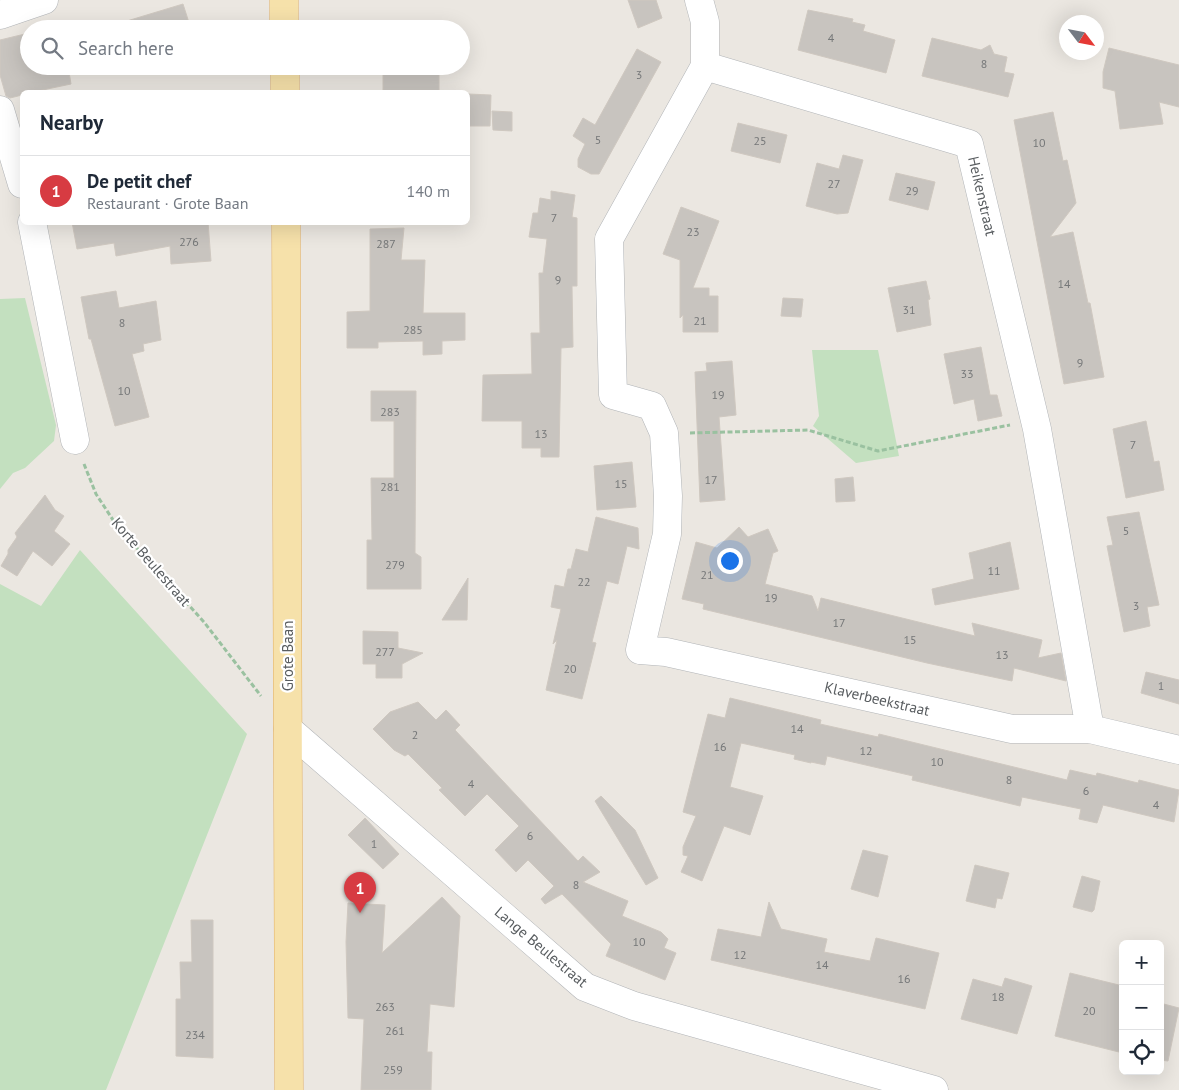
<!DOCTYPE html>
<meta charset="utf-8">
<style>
body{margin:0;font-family:"PT Sans",sans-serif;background:#f6f6f7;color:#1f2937}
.controls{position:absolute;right:15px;bottom:15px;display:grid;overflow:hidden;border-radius:8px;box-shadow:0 5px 20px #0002}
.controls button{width:45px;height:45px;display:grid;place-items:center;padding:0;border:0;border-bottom:1px solid #e0e1e3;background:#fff;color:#1f2937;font:25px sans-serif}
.compass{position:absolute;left:1059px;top:15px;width:45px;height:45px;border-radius:50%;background:#fff;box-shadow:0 5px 20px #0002;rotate:122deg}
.you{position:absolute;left:729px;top:560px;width:18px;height:18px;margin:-12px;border:4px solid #fff;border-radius:50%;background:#1a73e8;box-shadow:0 0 0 8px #1a73e833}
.badge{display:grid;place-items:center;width:32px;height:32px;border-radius:50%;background:#d73b42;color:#fff;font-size:16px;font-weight:700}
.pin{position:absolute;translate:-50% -41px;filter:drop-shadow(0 1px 2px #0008)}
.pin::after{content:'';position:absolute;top:26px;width:18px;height:15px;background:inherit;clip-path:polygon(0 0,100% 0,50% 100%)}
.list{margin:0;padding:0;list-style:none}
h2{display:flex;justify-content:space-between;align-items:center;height:65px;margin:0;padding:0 20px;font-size:21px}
h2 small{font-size:16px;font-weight:400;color:#747a83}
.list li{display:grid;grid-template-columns:32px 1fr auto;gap:15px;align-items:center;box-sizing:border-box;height:70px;padding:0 20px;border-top:1px solid #e0e1e3}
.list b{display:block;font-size:19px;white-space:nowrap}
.list p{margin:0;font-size:16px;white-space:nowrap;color:#747a83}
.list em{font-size:16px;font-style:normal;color:#747a83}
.icon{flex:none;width:28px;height:28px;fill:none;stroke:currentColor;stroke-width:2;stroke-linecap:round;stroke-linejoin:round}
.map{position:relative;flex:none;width:1179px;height:1090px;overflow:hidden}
.search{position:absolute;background:#fff;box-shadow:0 5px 20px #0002;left:20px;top:20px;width:450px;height:55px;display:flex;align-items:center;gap:12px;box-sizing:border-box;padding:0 18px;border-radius:28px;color:#747a83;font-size:19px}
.panel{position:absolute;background:#fff;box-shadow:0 5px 20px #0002;left:20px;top:90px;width:450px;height:135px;border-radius:8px}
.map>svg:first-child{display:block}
.green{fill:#c3e0bf}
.building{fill:#c8c4bf;stroke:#cfc8c0}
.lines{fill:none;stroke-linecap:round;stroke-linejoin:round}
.minor-casing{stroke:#b1b4b7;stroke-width:29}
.major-casing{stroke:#e2af62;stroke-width:29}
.path{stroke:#9ac1a0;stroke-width:3;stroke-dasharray:5 2.5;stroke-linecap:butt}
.minor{stroke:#fff;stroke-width:28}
.major{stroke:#f6e1aa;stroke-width:28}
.labels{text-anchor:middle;stroke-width:4.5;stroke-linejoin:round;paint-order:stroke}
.number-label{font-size:12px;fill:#757778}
.street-label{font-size:15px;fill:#595d60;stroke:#fff}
</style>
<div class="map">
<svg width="1179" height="1090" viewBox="0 0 1179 1090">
<rect width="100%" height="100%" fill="#ebe7e1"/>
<path class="green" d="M25 298 56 425 54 441 25 468 13 473 0 489V299Z
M812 350H878L899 456 856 463 813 426 819 416Z
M80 550 247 734 106 1090H0V584L41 606Z"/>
<path class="building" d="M628 0H656L662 18 638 28Z
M183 4 191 29H118L117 24Z
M808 10 853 19 852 22 865 25 863 31 895 40 886 73 798 50Z
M29 33V66H68L71 84 33 92H22V95L10 98 6 96 0 75V40Z
M932 38 981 50 990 45 994 54 1007 57 1004 72 1014 74 1008 97 922 76Z
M1109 48 1179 65V107L1159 102 1163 124 1120 129 1115 91 1103 88V72Z
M637 49 661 62 599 174H591L578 167V159L585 144 573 136 583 118 595 125Z
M383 66H417V69L439 70V92H383Z
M468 94 491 95 490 126H468Z
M492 111 512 112V131L493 130Z
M1053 112 1063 161 1067 160 1076 203 1050 237 1073 232 1088 303H1090L1104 377 1064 384 1014 120Z
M738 123 787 135 780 163 731 151Z
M843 155 863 160 848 213 837 214 806 206 817 163 839 169Z
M896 173 935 182 928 210 889 200Z
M551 191 575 195 572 217 577 218V286H572L573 347 561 348 559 457H541V448H522V421H482L483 375 532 374 531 333H540L539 273H543L547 239 529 237 533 213H538L540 198 551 200Z
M681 207 719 221 693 288H709V296H718V332H683V315L680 318V260L663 254Z
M72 222H208L211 261 171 264 170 246 116 256 114 243 77 249Z
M404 228 401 260H425L423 313H465V340L442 341V354L423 355V341L378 342V348H347V312L370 311V229Z
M926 281 930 299 928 300 931 325 897 332 888 288Z
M116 291 119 308 156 301 161 340 143 344 144 351 132 354 149 417 115 426 91 339H89L81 297Z
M783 298 803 299 801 317 781 316Z
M981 347 990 395H997L1002 416 978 421 974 399 954 404 944 354Z
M732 361 736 415 719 417 725 500 700 502 695 372 707 371 706 363Z
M371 391H416L415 553 421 557V589H367V540H372L371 478H394V421H371Z
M1146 421 1154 462 1159 461 1164 490 1126 498 1113 429Z
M632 462 636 507 597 510 594 466Z
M853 477 855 501 836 502 835 479Z
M45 495 55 510 64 516 54 531 70 544 52 566 33 551 17 576 1 566 8 554V550L17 537 15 533Z
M1139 512 1159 605 1147 607 1150 626 1124 632 1107 546 1113 545 1107 517Z
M596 517 638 528 639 549 627 546 618 584 607 581 592 642 596 643 582 699 546 690 557 640 553 644 561 609 551 607 555 585 564 587 568 569H571L576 549 588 552Z
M739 527 748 537 768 529 778 551 773 553 765 584 812 596 818 611 821 598 975 636 972 623 1042 640 1038 658 1061 653 1066 681 1014 668 1012 681 927 663 703 609 704 604 682 599 696 542 717 548Z
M1010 542 1019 589 935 605 932 589 974 579 969 553Z
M468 578 467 620H442Z
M363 631 398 632V648L423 653 402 664V678H376V664H363Z
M1146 672 1179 680V704L1141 693Z
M730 698 821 720 820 724 878 737 879 734 1067 780 1070 770 1096 776 1097 773 1138 783 1139 780 1179 790 1174 822 1103 805 1097 823 1079 819 1081 809 1022 797 1020 806 912 780 913 776 827 756 825 765 811 762V763L794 759 795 755 741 743 730 787 763 796 750 835 724 826 702 881 681 872 688 856 683 855V847L696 816 683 812 708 714 725 718Z
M418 702 436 720 446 710 460 725 455 730 578 861 583 856 600 872 583 882 628 901 622 916 661 932 668 939 664 948 676 953 665 980 606 956 611 944 562 894 545 904 541 899 554 886 528 860 516 872 495 850 519 826 487 794 465 816 439 790 442 788 408 754 405 756 394 750 373 729 390 712Z
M601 796 635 830 658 878 646 885 595 801Z
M365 818 399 854 383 869 348 835Z
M863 850 888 856 878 897 851 889Z
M975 865 1009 873 1002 899 997 898 995 908 966 901Z
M1082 876 1100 881 1094 910 1092 912 1073 907Z
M442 897 460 916 454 1007 430 1004 427 1052H432L431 1090H361L364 1019 348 1018 346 942 348 903 385 905 382 953Z
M769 902 781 929 827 939 824 952 870 961 876 938 939 953 925 1009 711 960 718 929 761 937Z
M191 920H213V1058L176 1056V999H181L180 962H192Z
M1070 973 1123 986V1053L1055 1036Z
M1005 978 1032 986 1017 1034 961 1019 973 979 1002 987Z
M1160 1003 1179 1008 1168 1061 1160 1060Z"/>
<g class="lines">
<defs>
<path id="minor" d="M699 0 705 22V66L609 239 613 395 652 406 664 433 668 496 667 534 640 650 666 652 1012 729H1090L1179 750
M0 15 44 0
M705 66 969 144 1037 429 1090 729
M0 110 22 184
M32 222 75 440
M288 729 585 987 634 1006 934 1090"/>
<path id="major" d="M284 0V29
M285 66V92
M286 222 289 1090"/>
</defs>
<use href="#minor" class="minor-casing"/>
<use href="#major" class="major-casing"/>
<path class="path" d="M690 433 808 430 878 451 1010 425
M84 464 96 494 117 526 204 622 261 696"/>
<use href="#minor" class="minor"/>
<use href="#major" class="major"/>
</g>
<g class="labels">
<g class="number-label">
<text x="831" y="42">4</text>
<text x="984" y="68">8</text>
<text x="639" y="79">3</text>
<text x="598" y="144">5</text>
<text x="760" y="145">25</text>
<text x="1039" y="147">10</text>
<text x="834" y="188">27</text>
<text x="912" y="195">29</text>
<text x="554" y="222">7</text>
<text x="693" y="236">23</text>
<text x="189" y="246">276</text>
<text x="386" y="248">287</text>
<text x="558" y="284">9</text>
<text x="1064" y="288">14</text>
<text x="909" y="314">31</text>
<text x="700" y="325">21</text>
<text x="122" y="327">8</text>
<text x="413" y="334">285</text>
<text x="1080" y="367">9</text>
<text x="967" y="378">33</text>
<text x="124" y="395">10</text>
<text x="718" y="399">19</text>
<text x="390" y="416">283</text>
<text x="541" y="438">13</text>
<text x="1133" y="449">7</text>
<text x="711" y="484">17</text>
<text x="621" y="488">15</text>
<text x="390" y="491">281</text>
<text x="1126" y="535">5</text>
<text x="395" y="569">279</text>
<text x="994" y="575">11</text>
<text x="707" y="579">21</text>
<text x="584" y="586">22</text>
<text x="771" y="602">19</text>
<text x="1136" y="610">3</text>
<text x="839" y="627">17</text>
<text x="910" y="644">15</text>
<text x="385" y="656">277</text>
<text x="1002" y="659">13</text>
<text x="570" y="673">20</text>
<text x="1161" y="690">1</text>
<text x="797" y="733">14</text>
<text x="415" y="739">2</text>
<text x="720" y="751">16</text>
<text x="866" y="755">12</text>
<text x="937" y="766">10</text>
<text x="1009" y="784">8</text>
<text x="471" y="788">4</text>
<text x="1086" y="795">6</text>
<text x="1156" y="809">4</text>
<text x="530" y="840">6</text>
<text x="374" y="848">1</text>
<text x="576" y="889">8</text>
<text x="639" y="946">10</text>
<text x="740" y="959">12</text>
<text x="822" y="969">14</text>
<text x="904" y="983">16</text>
<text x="998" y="1001">18</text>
<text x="385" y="1011">263</text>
<text x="1089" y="1015">20</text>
<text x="395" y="1035">261</text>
<text x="195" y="1039">234</text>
<text x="393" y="1074">259</text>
</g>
<g class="street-label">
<text transform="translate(982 196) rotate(77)" y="5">Heikenstraat</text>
<text transform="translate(151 562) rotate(49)" y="5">Korte Beulestraat</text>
<text transform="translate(288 656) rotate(-90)" y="5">Grote Baan</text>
<text transform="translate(877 699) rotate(13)" y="5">Klaverbeekstraat</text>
<text transform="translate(541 947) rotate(40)" y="5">Lange Beulestraat</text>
</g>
</g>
</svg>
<div class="controls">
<button>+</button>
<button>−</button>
<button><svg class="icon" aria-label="locate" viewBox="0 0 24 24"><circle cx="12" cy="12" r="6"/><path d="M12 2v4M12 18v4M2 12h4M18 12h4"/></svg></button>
</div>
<svg class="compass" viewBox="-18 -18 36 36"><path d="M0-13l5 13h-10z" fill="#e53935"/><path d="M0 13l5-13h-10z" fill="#747a83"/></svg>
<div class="you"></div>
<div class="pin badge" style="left:360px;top:913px">1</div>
<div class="search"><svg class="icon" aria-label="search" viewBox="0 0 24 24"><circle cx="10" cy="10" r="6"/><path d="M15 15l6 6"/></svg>Search here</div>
<section class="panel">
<h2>Nearby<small></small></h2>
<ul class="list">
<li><span class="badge">1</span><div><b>De petit chef</b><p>Restaurant · Grote Baan</p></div><em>140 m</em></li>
</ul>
</section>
</div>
